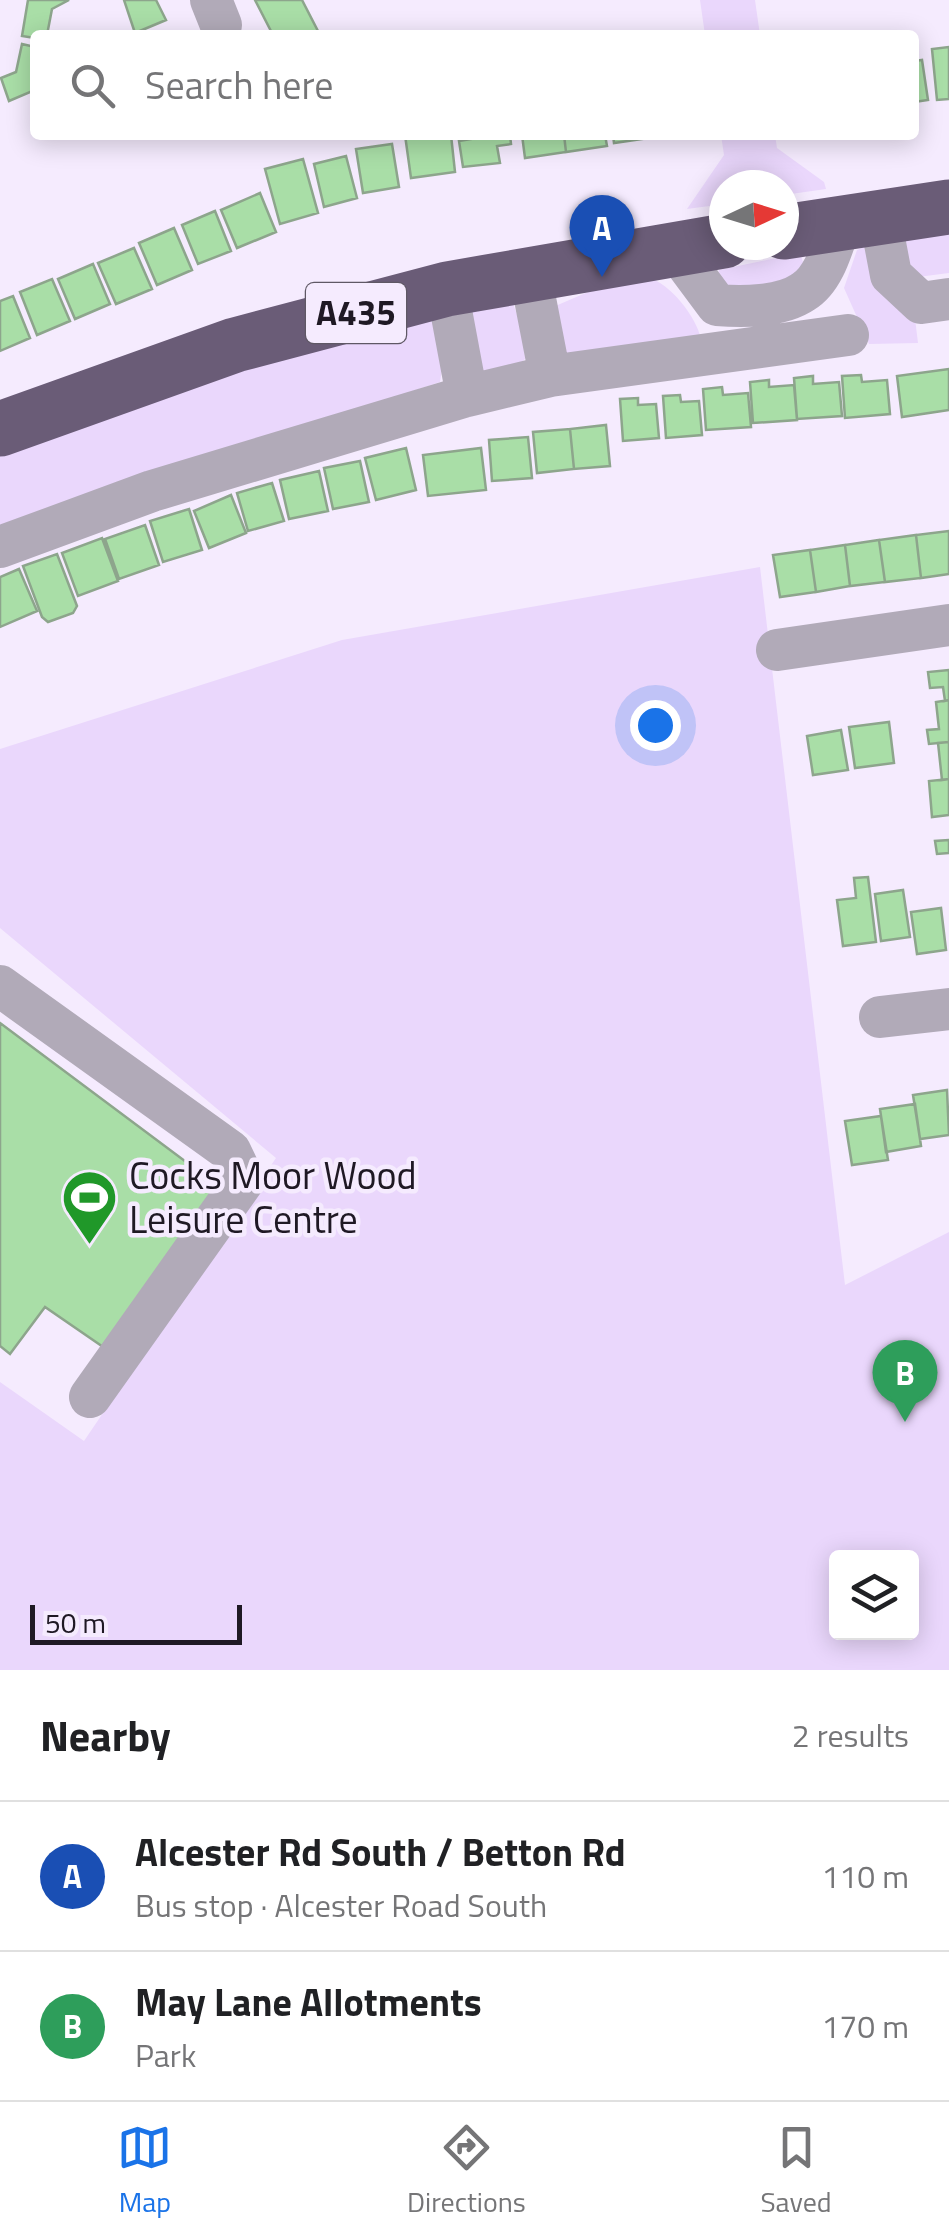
<!DOCTYPE html>
<meta charset="utf-8">
<style>
body{margin:0;font-family:"Titillium Web",sans-serif;background:#f2f2f2;color:#202124}
.controls{position:absolute;right:30px;bottom:30px;display:grid;overflow:hidden;border-radius:10px;box-shadow:0 5px 25px #0003}
.controls button{width:90px;height:90px;display:grid;place-items:center;padding:0;border:0;border-bottom:2px solid #e0e0e0;background:#fff;color:#202124;font:50px sans-serif}
.compass{position:absolute;left:709px;top:170px;width:90px;height:90px;border-radius:50%;background:#fff;box-shadow:0 5px 25px #0003;rotate:86deg}
.scale{position:absolute;left:30px;bottom:25px;width:212px;box-sizing:border-box;padding-left:10px;border:5px solid #1f1924;border-top:0;font-size:28px;line-height:35px;white-space:nowrap;color:#1f1924;-webkit-text-stroke:8px #f5ebfe;paint-order:stroke}
.you{position:absolute;left:655px;top:725px;width:35px;height:35px;margin:-25px;border:8px solid #fff;border-radius:50%;background:#1a73e8;box-shadow:0 0 0 15px #1a73e833}
.badge{display:grid;place-items:center;width:65px;height:65px;border-radius:50%;background:#1a73e8;color:#fff;font-size:32px;font-weight:700}
.pin{position:absolute;translate:-50% -82px;filter:drop-shadow(0 2px 5px #0008)}
.pin::after{content:'';position:absolute;top:52px;width:35px;height:30px;background:inherit;clip-path:polygon(0 0,100% 0,50% 100%)}
.list{margin:0;padding:0;list-style:none}
h2{display:flex;justify-content:space-between;align-items:center;height:130px;margin:0;padding:0 40px;font-size:42px}
h2 small{font-size:32px;font-weight:400;color:#757577}
.list li{display:grid;grid-template-columns:65px 1fr auto;gap:30px;align-items:center;box-sizing:border-box;height:150px;padding:0 40px;border-top:2px solid #e0e0e0}
.list b{display:block;font-size:38px;white-space:nowrap}
.list p{margin:0;font-size:32px;white-space:nowrap;color:#757577}
.list em{font-size:32px;font-style:normal;color:#757577}
.icon{flex:none;width:55px;height:55px;fill:none;stroke:currentColor;stroke-width:2;stroke-linecap:round;stroke-linejoin:round}
.map{position:relative;flex:none;width:949px;height:1670px;overflow:hidden}
.search{position:absolute;background:#fff;box-shadow:0 5px 25px #0003;left:30px;right:30px;top:30px;height:110px;display:flex;align-items:center;gap:25px;box-sizing:border-box;padding:0 35px;border-radius:10px;color:#757577;font-size:38px}
.sheet{height:430px;background:#fff}
nav{display:flex;justify-content:space-around;align-items:center;box-sizing:border-box;height:140px;border-top:2px solid #e0e0e0;background:#fff;font-size:28px;color:#757577}
nav a{display:grid;justify-items:center;gap:5px}
nav .on{color:#1a73e8}
.map>svg:first-child{display:block}
.green{fill:#ead7fc;fill-rule:evenodd}
.building{fill:#a9dea7;stroke:#8da58c;stroke-width:2.5}
.lines{fill:none;stroke-linecap:round;stroke-linejoin:round}
.minor{stroke:#b1aab8;stroke-width:42}
.highway{stroke:#6a5c77;stroke-width:55}
.labels{text-anchor:middle;stroke-width:9;stroke-linejoin:round;paint-order:stroke}
.shield{fill:#f5ebfe;stroke:#5f5865;stroke-width:2.5}
.shield-label{font-size:35px;font-weight:bold;fill:#1f1924}
.poi-label{font-size:38px;fill:#1f1924;stroke:#f5ebfe;text-anchor:start}
</style>
<div class="map">
<svg width="949" height="1670" viewBox="0 0 949 1670">
<rect width="100%" height="100%" fill="#f5ebfe"/>
<path class="green" d="M700 0H755L760 35H705Z
M721 135H775L777 148 824 182 826 189 784 195V185H724V204L687 209 724 155Z
M949 226V273L910 278 918 343 869 344 844 288 857 250 888 236Z
M800 253 804 265 798 279 725 292 717 279 719 270Z
M649 278C670 283 697 318 701 339L591 361 557 350 553 307 588 292Z
M482 296 512 301 522 328 525 359 509 373 486 378 462 319Z
M411 316 437 321 446 343 440 382 0 527V454L87 418Z
M760 567 845 1285 949 1232V1670H0V1382L84 1441 276 1158 0 928V749L342 640ZM836 1558H912V1632H836Z"/>
<path class="building" d="M28 0H69L52 9 47 35H35V38L22 36Z
M124 0H156L166 20 135 33Z
M255 0H302L320 35H273Z
M22 44 35 47V90L9 101 1 78 16 72Z
M949 47V99L937 100 932 49Z
M922 60 928 100 914 102V61Z
M405 135H451L455 172 411 178Z
M470 135H510L511 144 497 146 500 163 463 167 459 141 471 139Z
M522 135H564L566 152 525 158Z
M564 135H605L607 146 566 152Z
M613 135H648L649 138 614 143Z
M392 144 399 187 363 193 356 149Z
M346 156 357 198 324 207 314 164Z
M303 159 318 213 280 224 265 169Z
M260 193 276 232 237 248 221 210Z
M215 211 231 251 198 264 182 225Z
M174 228 192 270 157 285 139 243Z
M134 248 152 289 116 304 98 263Z
M93 264 110 304 75 319 58 279Z
M52 279 70 321 37 335 20 292Z
M13 296 30 338 0 351V301Z
M949 369V410L902 417 897 376Z
M861 375 862 382 887 380 890 414 845 418 842 376Z
M813 376V384L839 382 842 416 797 419 794 378Z
M769 380V387L794 385 797 420 753 423 750 382Z
M722 387 723 395 748 393 751 427 706 430 703 389Z
M680 395 681 402 699 401 702 435 666 438 663 396Z
M638 398V405L656 404 659 438 623 441 620 399Z
M606 425 610 466 574 469 570 429Z
M570 429 574 469 537 473 533 432Z
M528 437 532 478 492 481 489 440Z
M406 448 416 490 376 500 365 458Z
M481 448 486 490 428 496 423 455Z
M360 461 369 502 333 509 324 468Z
M319 471 328 511 289 519 280 480Z
M272 483 284 521 248 531 237 493Z
M231 495 246 533 209 548 194 511Z
M189 509 202 550 163 562 150 521Z
M145 525 159 565 119 579 105 539Z
M949 531V574L921 578 916 535Z
M916 535 921 578 885 582 879 540Z
M102 538 118 581 78 596 62 553Z
M879 540 885 582 850 586 845 545Z
M845 545 850 586 816 592 810 550Z
M810 550 816 592 780 597 773 555Z
M57 554 77 606 73 613 48 622 42 617 23 566Z
M19 569 37 611 0 627V577Z
M949 670V700L945 701 943 687 930 688 928 672Z
M949 700V742L929 744 927 730 939 729 936 702Z
M889 722 894 763 855 768 849 727Z
M841 730 848 770 813 775 807 736Z
M949 742V779L942 780 938 743Z
M949 779V815L932 817 929 781Z
M949 840V853L937 854 935 841Z
M868 877 876 942 843 946 837 900 856 898 854 878Z
M903 890 910 937 881 941 875 894Z
M941 908 946 950 917 954 911 912Z
M0 1023 221 1188 109 1351 45 1307 10 1354 0 1346Z
M947 1090 949 1135 920 1139 913 1095Z
M915 1104 921 1146 886 1152 880 1109Z
M881 1116 888 1160 852 1165 845 1121Z"/>
<g class="lines">
<path class="minor" d="M211 0 221 25
M880 217 891 275 921 303 949 299
M682 248 688 266 717 305C742 307 781 307 803 292 825 279 833 244 841 222
M530 273 550 376
M447 289 467 396
M0 547 152 491 467 396 550 376 848 335
M777 650 949 625
M0 986 230 1151 244 1180 90 1397
M880 1017 949 1009"/>
<path class="highway" d="M784 232 949 207
M0 429 235 345 447 289 724 241"/>
</g>
<defs>
<symbol id="stadium-pin" viewBox="-11 -11 22 30"><path d="M0 17L-7.5 6A9.5 9.5 0 1 1 7.5 6Z" fill="#209829" stroke="#f5ebfe"/><path d="M0-5a6.5 5 0 1 0 0 10a6.5 5 0 1 0 0-10ZM-3.5-1.8h7v3.6h-7Z" fill="#fff"/></symbol>
</defs>
<g fill-rule="evenodd">
<use href="#stadium-pin" x="58" y="1166" width="63" height="86"/>
</g>
<g class="labels">
<rect class="shield" x="306" y="283" width="100" height="60" rx="8"/>
<g class="shield-label">
<text x="356" y="325">A435</text>
</g>
<g class="poi-label">
<text x="129" y="1189">Cocks Moor Wood<tspan x="129" dy="44">Leisure Centre</tspan></text>
</g>
</g>
</svg>
<div class="controls">
<button><svg class="icon" aria-label="layers" viewBox="0 0 24 24"><path d="M12 4l9 5-9 5-9-5zM3 14l9 5 9-5"/></svg></button>
</div>
<svg class="compass" viewBox="-18 -18 36 36"><path d="M0-13l5 13h-10z" fill="#e53935"/><path d="M0 13l5-13h-10z" fill="#757577"/></svg>
<div class="scale">50 m</div>
<div class="you"></div>
<div class="pin badge" style="left:602px;top:277px;background:#1a4fb4">A</div>
<div class="pin badge" style="left:905px;top:1422px;background:#2e9e5b">B</div>
<div class="search"><svg class="icon" aria-label="search" viewBox="0 0 24 24"><circle cx="10" cy="10" r="6"/><path d="M15 15l6 6"/></svg>Search here</div>
</div>
<section class="sheet">
<h2>Nearby<small>2 results</small></h2>
<ul class="list">
<li><span class="badge" style="background:#1a4fb4">A</span><div><b>Alcester Rd South / Betton Rd</b><p>Bus stop · Alcester Road South</p></div><em>110 m</em></li>
<li><span class="badge" style="background:#2e9e5b">B</span><div><b>May Lane Allotments</b><p>Park</p></div><em>170 m</em></li>
</ul>
</section>
<nav>
<a class="on"><svg class="icon" aria-label="map" viewBox="0 0 24 24"><path d="M3 6l6-2 6 2 6-2v14l-6 2-6-2-6 2zM9 4v14M15 6v14"/></svg>Map</a>
<a><svg class="icon" aria-label="directions" viewBox="0 0 24 24"><path d="M12 3l9 9-9 9-9-9zM9 14v-3h6M13 9l2 2-2 2"/></svg>Directions</a>
<a><svg class="icon" aria-label="saved" viewBox="0 0 24 24"><path d="M7 4h10v16l-5-4-5 4z"/></svg>Saved</a>
</nav>
